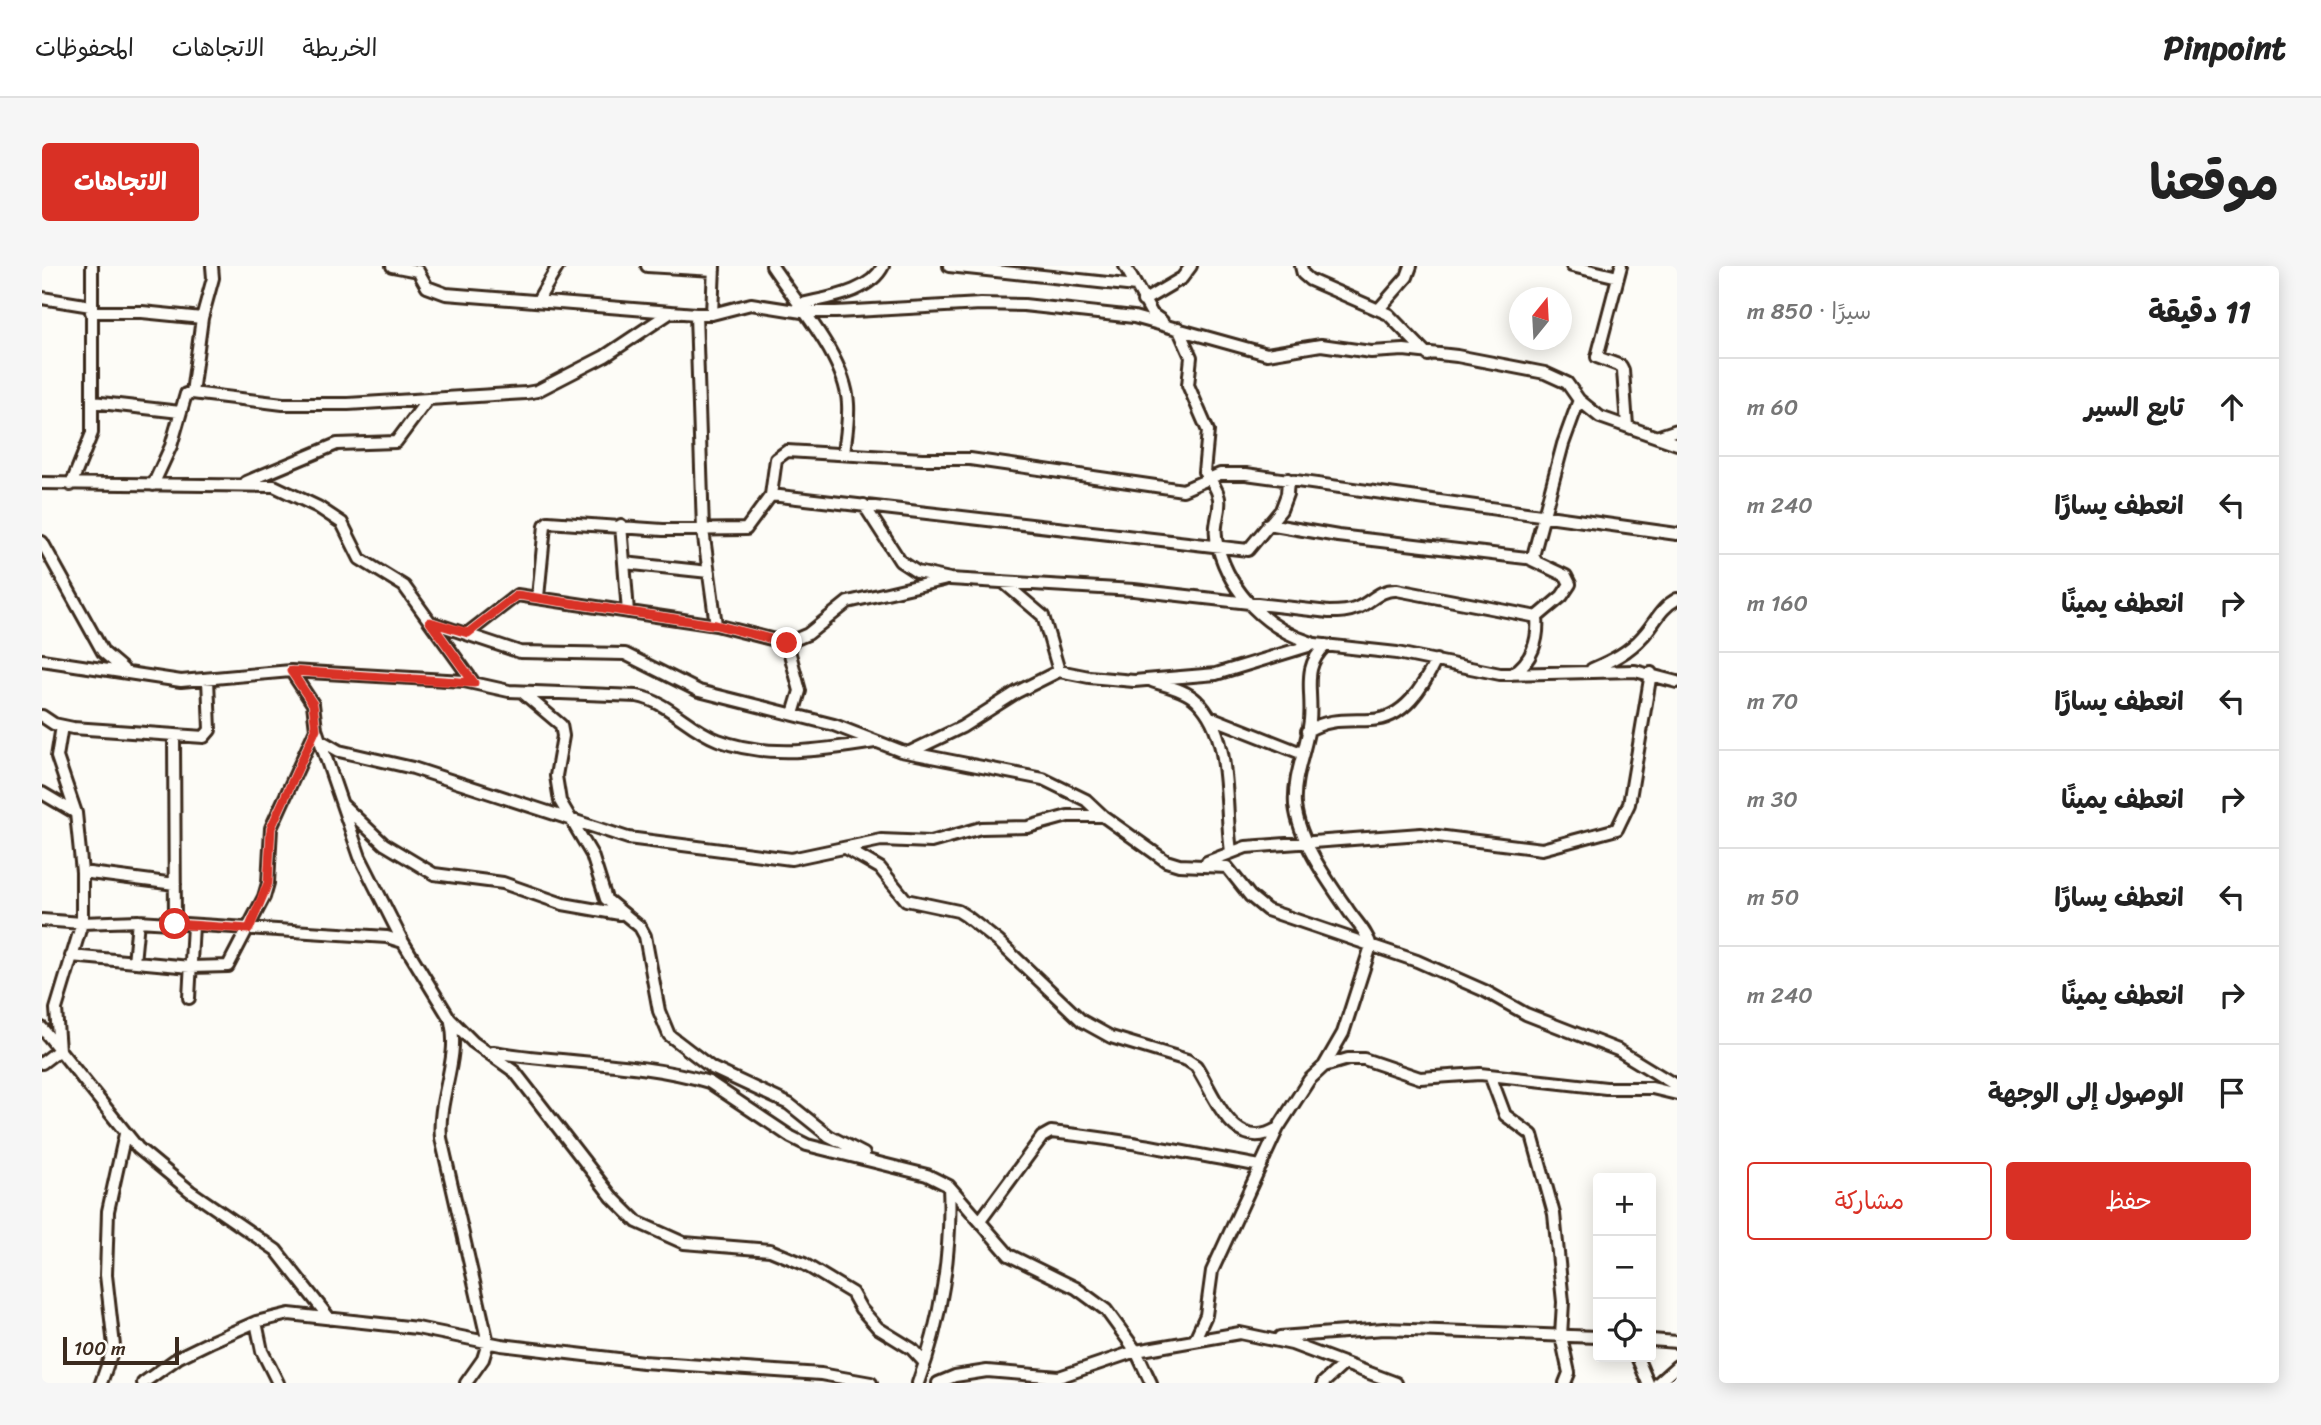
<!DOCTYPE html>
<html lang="ar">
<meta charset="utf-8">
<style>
body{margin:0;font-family:Sriracha,"Playpen Sans Arabic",sans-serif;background:#f6f6f6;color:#222;direction:rtl}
.controls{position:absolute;right:21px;bottom:21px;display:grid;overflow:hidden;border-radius:7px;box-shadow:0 4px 18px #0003}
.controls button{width:63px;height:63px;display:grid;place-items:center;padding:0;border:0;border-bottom:2px solid #e0e0e0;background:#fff;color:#222;font:35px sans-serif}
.compass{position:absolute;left:1467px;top:21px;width:63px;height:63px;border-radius:50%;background:#fff;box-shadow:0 4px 18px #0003;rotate:18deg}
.scale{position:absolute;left:21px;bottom:18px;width:116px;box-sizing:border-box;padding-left:7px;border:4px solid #3b2a1e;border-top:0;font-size:19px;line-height:24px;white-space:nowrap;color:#3b2a1e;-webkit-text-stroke:5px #fdfcf7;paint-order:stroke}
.stop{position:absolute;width:21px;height:21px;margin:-16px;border:5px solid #d93025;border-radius:50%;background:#fff}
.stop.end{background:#d93025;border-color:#fff;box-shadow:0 2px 7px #0008}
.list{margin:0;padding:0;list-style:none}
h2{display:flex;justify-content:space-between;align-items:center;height:91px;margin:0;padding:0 28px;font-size:30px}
h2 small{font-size:23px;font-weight:400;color:#767676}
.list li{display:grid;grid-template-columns:46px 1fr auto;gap:21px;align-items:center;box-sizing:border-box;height:98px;padding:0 28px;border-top:2px solid #e0e0e0}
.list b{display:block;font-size:26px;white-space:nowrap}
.list em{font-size:23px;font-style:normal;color:#767676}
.actions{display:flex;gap:14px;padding:21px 28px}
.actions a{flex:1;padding:16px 0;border:2px solid #d93025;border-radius:7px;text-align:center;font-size:24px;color:#d93025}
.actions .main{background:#d93025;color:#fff}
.icon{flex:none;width:38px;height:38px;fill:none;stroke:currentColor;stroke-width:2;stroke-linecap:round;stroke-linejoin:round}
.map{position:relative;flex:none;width:1635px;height:1117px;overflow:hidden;direction:ltr;border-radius:7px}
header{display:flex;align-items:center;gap:42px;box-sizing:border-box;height:98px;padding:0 35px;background:#fff;border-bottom:2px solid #e0e0e0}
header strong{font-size:33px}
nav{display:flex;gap:38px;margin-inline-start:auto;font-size:24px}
.intro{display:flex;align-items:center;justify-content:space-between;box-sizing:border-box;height:168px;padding:0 42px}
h1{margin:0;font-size:49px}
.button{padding:18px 32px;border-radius:7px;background:#d93025;color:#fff;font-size:24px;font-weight:700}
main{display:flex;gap:42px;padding:0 42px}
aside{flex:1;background:#fff;border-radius:7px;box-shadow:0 4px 18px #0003}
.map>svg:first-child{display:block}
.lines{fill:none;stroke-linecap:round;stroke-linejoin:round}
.minor-casing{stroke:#3b2a1e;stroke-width:16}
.minor{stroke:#fdfcf7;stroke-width:10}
.route{stroke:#d93025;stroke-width:9}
</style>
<header>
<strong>Pinpoint</strong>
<nav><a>الخريطة</a><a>الاتجاهات</a><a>المحفوظات</a></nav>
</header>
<div class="intro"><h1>موقعنا</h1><a class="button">الاتجاهات</a></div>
<main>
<aside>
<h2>11 دقيقة<small>سيرًا · 850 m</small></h2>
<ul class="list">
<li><svg class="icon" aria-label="ahead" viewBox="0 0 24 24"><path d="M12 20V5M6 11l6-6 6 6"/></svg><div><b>تابع السير</b></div><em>60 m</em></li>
<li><svg class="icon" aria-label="left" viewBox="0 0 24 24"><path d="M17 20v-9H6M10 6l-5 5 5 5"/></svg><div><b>انعطف يسارًا</b></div><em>240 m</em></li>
<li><svg class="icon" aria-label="right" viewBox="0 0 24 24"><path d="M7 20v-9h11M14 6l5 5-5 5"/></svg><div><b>انعطف يمينًا</b></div><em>160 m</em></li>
<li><svg class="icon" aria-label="left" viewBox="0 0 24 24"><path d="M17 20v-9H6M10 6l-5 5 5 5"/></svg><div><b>انعطف يسارًا</b></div><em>70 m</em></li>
<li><svg class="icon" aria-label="right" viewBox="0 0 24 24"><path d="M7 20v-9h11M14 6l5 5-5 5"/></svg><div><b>انعطف يمينًا</b></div><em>30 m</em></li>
<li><svg class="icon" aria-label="left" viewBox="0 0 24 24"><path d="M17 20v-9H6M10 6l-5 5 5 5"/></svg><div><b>انعطف يسارًا</b></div><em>50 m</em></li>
<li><svg class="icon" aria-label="right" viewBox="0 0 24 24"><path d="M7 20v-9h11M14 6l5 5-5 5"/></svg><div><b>انعطف يمينًا</b></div><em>240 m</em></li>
<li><svg class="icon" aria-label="arrive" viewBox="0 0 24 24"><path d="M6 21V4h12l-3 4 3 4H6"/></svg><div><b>الوصول إلى الوجهة</b></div></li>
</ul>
<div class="actions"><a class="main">حفظ</a><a>مشاركة</a></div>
</aside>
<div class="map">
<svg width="1635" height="1117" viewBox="0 0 1635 1117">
<rect width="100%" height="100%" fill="#fdfcf7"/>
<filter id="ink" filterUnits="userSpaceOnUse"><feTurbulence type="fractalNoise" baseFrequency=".0143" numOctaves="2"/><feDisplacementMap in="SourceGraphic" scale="14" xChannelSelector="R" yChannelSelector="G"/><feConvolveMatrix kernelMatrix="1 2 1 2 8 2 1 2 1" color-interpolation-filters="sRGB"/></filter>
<g filter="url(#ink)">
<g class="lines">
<defs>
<path id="minor" d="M350 0 376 5 385 21 404 28 654 48H670L709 38 760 46H794L939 38 982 39 1092 51 1225 88 1279 79 1329 86 1362 84 1415 90 1503 107 1525 117 1537 134 1558 151 1635 178
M605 0 672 4
M730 0C755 38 804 92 806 138 807 154 804 171 802 187
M907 0 1094 20
M1083 0 1110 48 1120 55
M1259 0 1261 8 1268 14 1346 48 1386 89
M1530 0 1576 11
M1579 0 1555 91 1579 100 1581 104 1585 160
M0 32 49 40
M496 34 516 0
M1101 35 1140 12 1149 0
M756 39C782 32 827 28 841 0
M1337 43 1365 11 1369 0
M49 46H100L160 52
M654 48 661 264 674 359
M670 48 672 0
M1136 62 1149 91 1146 119 1166 165 1162 206C1193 241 1166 248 1176 281 1189 328 1225 363 1270 377
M150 127 160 52 171 12 170 0
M50 136 138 146
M1617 170 1635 164
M204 216 295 178 354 176 386 133
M0 217 232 220 276 241 300 257 318 293 362 320 388 356 478 386 583 388 657 425 792 459 859 485 1001 513 1044 534 1061 550 1124 595 1137 599 1185 601 1208 630 1225 644 1375 695 1443 725 1484 748 1576 784 1635 820
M29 219 50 167V0
M111 219 129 180 144 128 150 127 241 138H306L484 127 495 125 563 90 629 46
M729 229 1206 284 1239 244 1245 228 1246 213
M822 239 858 295 875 306 908 313 1092 324 1287 346C1297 346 1306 346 1315 342 1330 336 1337 323 1355 324L1495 351
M1226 258 1296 270 1493 293
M579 259 586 346
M0 276 61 386 81 403
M582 297 667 306
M961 316 1001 350 1017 405
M496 331 503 259 506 256 621 264 704 263 729 229 734 193 745 185 880 193H928L1141 224 1178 208H1204L1635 268
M1495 351 1520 330 1528 318 1524 310 1490 294 1521 178 1537 134
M388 356 432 417
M426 367 475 329 674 359 745 377 766 368 806 336 901 314
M745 377 758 425 751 448
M0 394 139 415 249 405 422 415 467 425 595 430C627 436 646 463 676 474 725 493 782 484 833 476
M1550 403C1569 395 1587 386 1601 370 1613 357 1618 342 1635 333
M249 405 271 438 274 463 318 591 361 676 408 753 431 776 473 806 570 931 595 956 642 977 728 984 762 998 810 1027 819 1043 836 1062 870 1083 882 1096
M1470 408C1490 396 1497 374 1495 351
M1110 415C1124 420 1144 424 1155 435 1191 469 1182 540 1189 585
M480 426 519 459 521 470 514 510 518 535 550 589 564 633 598 661 603 670 617 745 627 769 670 802 747 838 787 870 822 888
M0 450 12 458 31 462 162 471 168 464 166 413
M1168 451 1259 487
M1265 465C1287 452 1304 455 1329 454 1362 453 1381 421 1394 394
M132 469 133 658
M278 474 297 485 371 502 586 572 749 593 839 574 889 576 939 562 986 561 1026 550H1061
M868 486 920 461 975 426 1017 405 1047 411 1092 415 1174 408 1273 378 1355 387 1458 408 1593 405 1635 416
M0 527 34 547
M301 539 342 578 392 608 461 617 521 638 578 648
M805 583 838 602 864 634 916 645 924 650 957 676 1040 755 1069 771 1145 794 1154 800C1173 829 1192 890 1236 862
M1165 596 1204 581 1379 568 1500 583 1575 563 1587 538 1609 407
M40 606 133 618
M0 654 40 657 96 655 345 671 361 676
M29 690 148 701 186 700 222 631 226 617 229 562 274 463
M92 696 96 655
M147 732 151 659
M409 756C418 794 395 833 399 872L446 1077 441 1093 424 1117
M0 762 96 882 148 925 234 984 288 1053
M451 786C522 798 597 795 667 816L749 871 765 879 885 909 907 920 967 989 1034 1022 1064 1044 1094 1085 1109 1117
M0 797 17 784 14 743 40 657V606L34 547 15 491 20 460
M1282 800 1301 767 1329 680C1325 666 1314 656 1306 644 1285 614 1257 575 1253 539 1251 508 1265 483 1268 454 1271 423 1259 402 1284 379
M1448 809 1463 849 1490 869 1512 948 1521 1036 1519 1070 1527 1107 1523 1117
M938 955 1000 871 1009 866C1080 873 1149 888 1219 900
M214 1056 220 1085 236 1117
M1238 1071 1342 1063 1556 1071
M1153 1073 1164 1049 1170 1005 1236 862 1267 814 1282 800 1306 793H1322L1378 812 1438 808 1564 822H1610L1635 828
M1609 1074 1635 1076
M1595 1091 1606 1117
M59 1117 72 1080 64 1009 66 945 83 868
M101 1117 137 1091 168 1076 214 1056 247 1048 375 1062 459 1079 601 1096 779 1108 829 1117
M876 1117C899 1056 910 984 907 920
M896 1117 913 1110 945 1105 1017 1111 1094 1085 1198 1067 1250 1078 1354 1117
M1281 1117 1302 1098
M1616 1117 1635 1100"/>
</defs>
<use href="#minor" class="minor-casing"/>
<use href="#minor" class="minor"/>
</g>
</g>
<g class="lines" filter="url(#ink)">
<path class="route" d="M133 658 207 663 226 617 229 562 274 463 271 438 249 405 432 417 388 356 426 367 475 329 674 359 745 377"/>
</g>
</svg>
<div class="controls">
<button>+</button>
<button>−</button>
<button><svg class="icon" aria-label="locate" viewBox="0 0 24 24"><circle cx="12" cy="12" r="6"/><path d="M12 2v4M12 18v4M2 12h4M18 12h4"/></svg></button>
</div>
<svg class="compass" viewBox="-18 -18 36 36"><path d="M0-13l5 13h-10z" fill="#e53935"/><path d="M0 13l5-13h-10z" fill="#767676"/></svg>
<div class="scale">100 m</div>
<div class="stop" style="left:133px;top:658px"></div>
<div class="stop end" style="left:745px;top:377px"></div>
</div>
</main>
